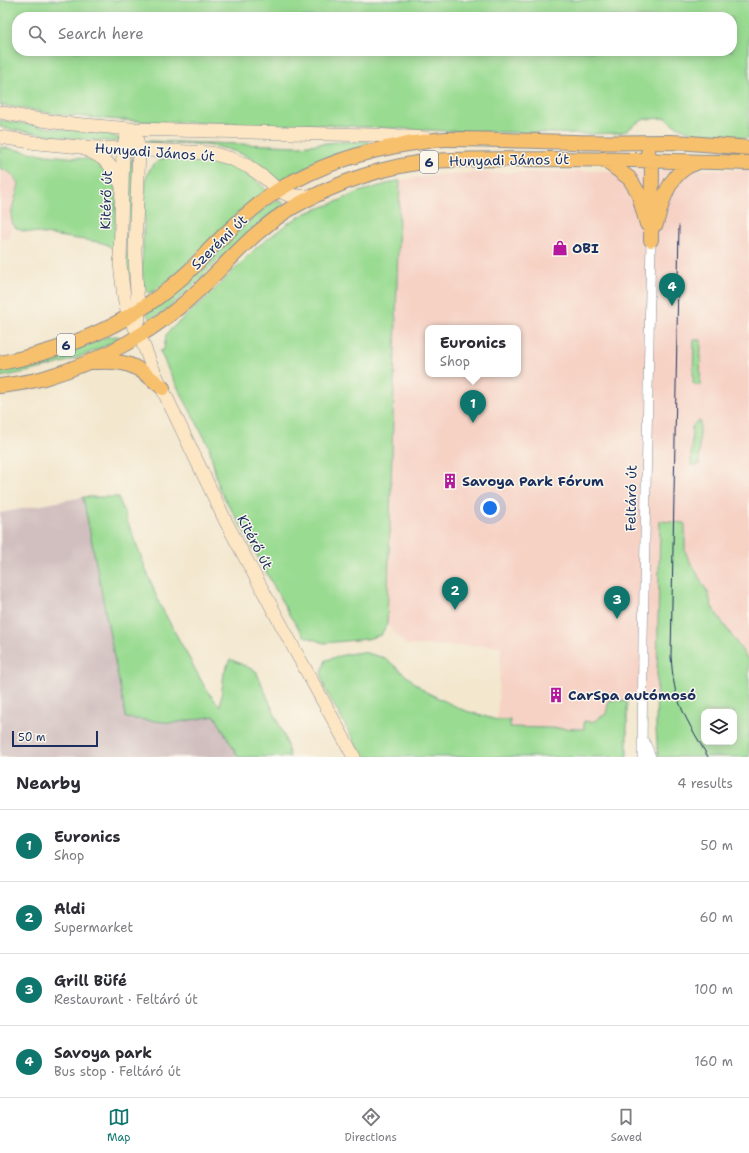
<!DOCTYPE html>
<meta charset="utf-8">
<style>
body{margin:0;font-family:"Shantell Sans",sans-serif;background:#f7f7f7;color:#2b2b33}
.controls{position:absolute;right:12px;bottom:12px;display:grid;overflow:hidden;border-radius:8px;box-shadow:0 2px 10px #0003}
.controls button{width:36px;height:36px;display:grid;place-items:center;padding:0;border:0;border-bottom:1px solid #e1e1e2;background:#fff;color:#2b2b33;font:20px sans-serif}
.scale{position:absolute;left:12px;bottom:10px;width:86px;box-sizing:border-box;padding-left:4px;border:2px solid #1b2f5e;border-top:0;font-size:11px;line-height:14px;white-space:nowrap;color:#1b2f5e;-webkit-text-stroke:3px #fbf7ec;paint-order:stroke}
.you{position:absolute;left:490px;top:508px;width:14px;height:14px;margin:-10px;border:3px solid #fff;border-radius:50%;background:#1a73e8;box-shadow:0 0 0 6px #1a73e833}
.badge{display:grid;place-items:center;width:26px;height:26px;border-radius:50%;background:#0f766e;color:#fff;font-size:13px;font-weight:700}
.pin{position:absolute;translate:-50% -33px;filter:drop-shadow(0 1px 2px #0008)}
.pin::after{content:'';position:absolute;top:21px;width:14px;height:12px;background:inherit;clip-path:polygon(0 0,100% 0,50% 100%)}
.popup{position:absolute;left:425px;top:325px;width:96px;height:52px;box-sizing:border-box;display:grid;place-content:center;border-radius:8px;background:#fff;filter:drop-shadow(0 1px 3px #0005);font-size:13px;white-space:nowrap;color:#7c7c81}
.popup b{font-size:15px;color:#2b2b33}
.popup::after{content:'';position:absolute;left:50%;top:100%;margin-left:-8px;border:8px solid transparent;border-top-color:#fff}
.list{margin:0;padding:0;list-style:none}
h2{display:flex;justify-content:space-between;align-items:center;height:52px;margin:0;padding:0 16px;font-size:17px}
h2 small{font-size:13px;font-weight:400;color:#7c7c81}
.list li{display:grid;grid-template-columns:26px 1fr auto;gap:12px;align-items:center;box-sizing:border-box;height:72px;padding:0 16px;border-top:1px solid #e1e1e2}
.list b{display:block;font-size:15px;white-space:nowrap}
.list p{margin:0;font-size:13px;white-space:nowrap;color:#7c7c81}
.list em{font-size:13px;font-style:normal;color:#7c7c81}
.icon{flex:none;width:22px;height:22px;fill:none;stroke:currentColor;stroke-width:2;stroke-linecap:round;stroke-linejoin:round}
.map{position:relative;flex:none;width:749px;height:757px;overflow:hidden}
.search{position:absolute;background:#fff;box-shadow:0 2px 10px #0003;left:12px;right:12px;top:12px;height:44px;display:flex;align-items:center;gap:10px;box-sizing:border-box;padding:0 14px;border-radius:16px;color:#7c7c81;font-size:15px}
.sheet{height:340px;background:#fff}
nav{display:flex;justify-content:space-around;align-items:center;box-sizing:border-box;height:56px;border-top:1px solid #e1e1e2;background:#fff;font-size:11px;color:#7c7c81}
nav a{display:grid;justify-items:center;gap:2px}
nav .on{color:#0f766e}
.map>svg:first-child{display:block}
.built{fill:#f6d2c5;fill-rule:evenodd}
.industrial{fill:#d1bfbf}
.green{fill:#9adb92;stroke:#5a8578;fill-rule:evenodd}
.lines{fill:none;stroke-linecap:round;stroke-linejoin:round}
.street-casing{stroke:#878b96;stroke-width:10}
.secondary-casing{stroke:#878b96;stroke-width:14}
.primary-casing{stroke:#878b96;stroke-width:16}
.street{stroke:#fff;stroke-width:9}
.secondary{stroke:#fce6c4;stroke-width:13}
.primary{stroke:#f7c06c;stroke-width:14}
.tram{stroke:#1b2f5e;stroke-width:1}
.labels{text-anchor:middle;stroke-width:3;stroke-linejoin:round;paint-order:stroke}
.shield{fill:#fbf7ec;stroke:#5e6b89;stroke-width:1}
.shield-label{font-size:13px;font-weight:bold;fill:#1b2f5e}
.street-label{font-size:14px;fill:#1b2f5e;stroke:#fbf7ec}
.poi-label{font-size:14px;font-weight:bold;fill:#1b2f5e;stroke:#fbf7ec;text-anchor:start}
</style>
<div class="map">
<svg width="749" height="757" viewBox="0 0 749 757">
<rect width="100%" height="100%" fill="#fbf7ec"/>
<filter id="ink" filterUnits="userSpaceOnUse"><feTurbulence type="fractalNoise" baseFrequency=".025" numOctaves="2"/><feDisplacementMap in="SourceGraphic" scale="8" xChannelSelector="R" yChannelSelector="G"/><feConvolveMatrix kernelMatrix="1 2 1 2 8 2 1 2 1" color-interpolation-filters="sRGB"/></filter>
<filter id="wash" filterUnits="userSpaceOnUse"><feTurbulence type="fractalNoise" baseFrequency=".012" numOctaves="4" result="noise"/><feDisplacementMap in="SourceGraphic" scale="16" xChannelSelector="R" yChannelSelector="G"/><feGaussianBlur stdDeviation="0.9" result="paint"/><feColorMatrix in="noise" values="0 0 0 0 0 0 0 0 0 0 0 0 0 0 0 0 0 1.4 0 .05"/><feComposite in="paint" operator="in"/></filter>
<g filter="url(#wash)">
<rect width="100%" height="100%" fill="#f3e7ce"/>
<path class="built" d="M0 168 9 172 19 183 12 208 11 217 12 223 9 239 0 238Z
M707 169 749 170V661L712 607 708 593 687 556 685 550V525L660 521 657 702 609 700 606 714 592 722 584 729 510 727V720H497L501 646 406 645 387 624 400 180 445 174 485 173ZM428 328H518V374H428Z"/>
<path class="industrial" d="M83 497 126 718 173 723 215 716 238 757H0V513Z"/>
<path class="green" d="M0 0H749V138L693 133 672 124 667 118 645 119 637 123 626 131 619 133 590 134 449 131 304 124 276 126 223 123 154 122 106 119 56 114 0 105ZM17 17H732V51H17Z
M0 120 58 129 109 134 118 138 122 140V142L76 139 8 129 0 127Z
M148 141 299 146 337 142 367 141 370 143 368 145C337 153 309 165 281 181L278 180C267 170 257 161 244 155 213 141 177 144 144 143V142Z
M0 147 47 155 87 159 98 162 107 168 117 186 114 249 106 244 98 242 24 231C0 227 17 199 19 183L9 172 0 168Z
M132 158H133L134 304 128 295 126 270V242L129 167Z
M166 158C195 158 221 159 247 174 254 178 261 184 266 190L234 216 179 271 154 291 151 293 147 292 144 288 142 267 146 178C149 168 155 161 166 158Z
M400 180 387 624 381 635 367 639 324 643 304 636 290 616 240 524 219 489 209 446 168 369 160 351 164 350 166 335 172 328 203 301 256 248 287 224 306 213 334 203 359 192Z
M278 200 284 204 246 234 224 255 193 286 165 311 151 319 149 318 147 315 149 312C165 301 180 289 194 276 217 254 237 229 263 210 268 206 272 202 278 200Z
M116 336 120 337V338C81 360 44 369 0 377V369L50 359 75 350 106 337Z
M694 340H701L700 386 694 384 693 383Z
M697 421H700L699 465H691L692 427Z
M83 497H118L159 603 207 691 220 706 224 673 230 659 256 671 285 738 290 757H238L215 716 173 723 126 718Z
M660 521 684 523 685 525V550L687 556 708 593 712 607 749 661V757H658L656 728ZM704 712H734V742H704Z
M363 652 385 658 426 692 463 710 497 720H510V727L584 729V721L592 722 606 714 609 700 627 701V757H363L325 689 321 673 326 660 347 654Z"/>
</g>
<g filter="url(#ink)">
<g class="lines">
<defs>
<path id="street" d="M645 742 651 757
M642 757 643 639 651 240"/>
<path id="secondary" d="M0 112 29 118 62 123 131 129 371 135 425 138
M131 129 126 137 123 149 120 264 124 297 128 316 140 336 152 367 226 522 297 654 354 757
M131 129 136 136 139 150 135 250 136 277 139 320
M0 137 37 143 81 147 211 153 232 159 249 167 266 179 278 190 288 195 298 196 314 197
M85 149C106 158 112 165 122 186"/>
<path id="primary" d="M648 153 651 160 652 173 651 240
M603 159 629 178 638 192 647 224
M656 224C662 203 667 179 687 167 690 165 695 164 698 162
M92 362C107 362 124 360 138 369 147 374 155 382 163 388
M0 363C69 350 134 322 186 274 196 265 205 254 214 245 234 225 256 204 280 189 321 164 366 150 414 143 425 142 436 139 446 139 489 139 531 141 573 142 606 143 639 142 671 142 697 143 723 146 749 148
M0 386C15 384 30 382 44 378 103 361 159 329 202 287 232 258 258 227 295 206 336 183 386 165 434 161 472 158 510 160 548 159 615 159 682 161 749 163"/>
</defs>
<use href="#street" class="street-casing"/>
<use href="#secondary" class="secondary-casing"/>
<use href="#primary" class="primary-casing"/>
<use href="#street" class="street"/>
<use href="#secondary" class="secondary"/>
<use href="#primary" class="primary"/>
<path class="tram" d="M679 226 671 656C672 669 673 682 677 696 684 718 697 737 708 757"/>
</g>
</g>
<defs>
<symbol id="shop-bare" viewBox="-9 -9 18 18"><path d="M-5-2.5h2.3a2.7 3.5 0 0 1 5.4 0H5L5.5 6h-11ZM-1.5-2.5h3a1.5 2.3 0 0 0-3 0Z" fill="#b5179e" stroke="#fbf7ec" stroke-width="2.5" paint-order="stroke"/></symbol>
<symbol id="building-bare" viewBox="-9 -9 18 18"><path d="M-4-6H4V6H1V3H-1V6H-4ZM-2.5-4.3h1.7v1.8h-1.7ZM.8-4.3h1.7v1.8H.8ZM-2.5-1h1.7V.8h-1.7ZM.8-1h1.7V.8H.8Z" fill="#b5179e" stroke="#fbf7ec" stroke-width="2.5" paint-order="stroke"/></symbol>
</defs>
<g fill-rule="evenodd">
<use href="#shop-bare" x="549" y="237" width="22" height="22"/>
<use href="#building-bare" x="439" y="470" width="22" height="22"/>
<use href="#building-bare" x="545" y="684" width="22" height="22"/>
</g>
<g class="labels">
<g class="shield">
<rect x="420" y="151" width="18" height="22" rx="3"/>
<rect x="57" y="334" width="18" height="22" rx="3"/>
</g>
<g class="shield-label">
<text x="429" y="167">6</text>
<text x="66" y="350">6</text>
</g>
<g class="street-label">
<text transform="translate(155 152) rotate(4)" y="5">Hunyadi János út</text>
<text transform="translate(509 160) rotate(-1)" y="5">Hunyadi János út</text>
<text transform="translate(106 200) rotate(-88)" y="5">Kitérő út</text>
<text transform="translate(219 242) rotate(-44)" y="5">Szerémi út</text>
<text transform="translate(631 498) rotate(-89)" y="5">Feltáró út</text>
<text transform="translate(255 542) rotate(62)" y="5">Kitérő út</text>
</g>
<g class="poi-label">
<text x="572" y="253">OBI</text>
<text x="462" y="486">Savoya Park Fórum</text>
<text x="568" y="700">CarSpa autómosó</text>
</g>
</g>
</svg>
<div class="controls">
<button><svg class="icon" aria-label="layers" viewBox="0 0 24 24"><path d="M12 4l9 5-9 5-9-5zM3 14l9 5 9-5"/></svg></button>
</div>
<div class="scale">50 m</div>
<div class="you"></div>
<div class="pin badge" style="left:473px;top:423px">1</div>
<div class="popup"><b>Euronics</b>Shop</div>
<div class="pin badge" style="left:455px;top:610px">2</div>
<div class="pin badge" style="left:617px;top:619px">3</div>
<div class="pin badge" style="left:672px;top:306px">4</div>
<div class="search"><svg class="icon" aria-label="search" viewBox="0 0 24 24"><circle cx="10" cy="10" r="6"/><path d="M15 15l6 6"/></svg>Search here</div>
</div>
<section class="sheet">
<h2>Nearby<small>4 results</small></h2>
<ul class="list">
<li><span class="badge">1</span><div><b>Euronics</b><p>Shop</p></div><em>50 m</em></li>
<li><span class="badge">2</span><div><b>Aldi</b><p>Supermarket</p></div><em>60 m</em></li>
<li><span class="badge">3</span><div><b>Grill Büfé</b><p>Restaurant · Feltáró út</p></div><em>100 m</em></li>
<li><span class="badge">4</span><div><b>Savoya park</b><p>Bus stop · Feltáró út</p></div><em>160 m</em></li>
</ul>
</section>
<nav>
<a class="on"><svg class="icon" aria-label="map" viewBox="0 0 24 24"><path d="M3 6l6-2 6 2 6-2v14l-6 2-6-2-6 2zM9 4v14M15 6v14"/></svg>Map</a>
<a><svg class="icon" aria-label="directions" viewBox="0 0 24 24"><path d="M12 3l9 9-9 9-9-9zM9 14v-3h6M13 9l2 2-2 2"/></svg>Directions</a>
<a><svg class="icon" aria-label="saved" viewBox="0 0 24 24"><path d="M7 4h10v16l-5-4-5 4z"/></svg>Saved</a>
</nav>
